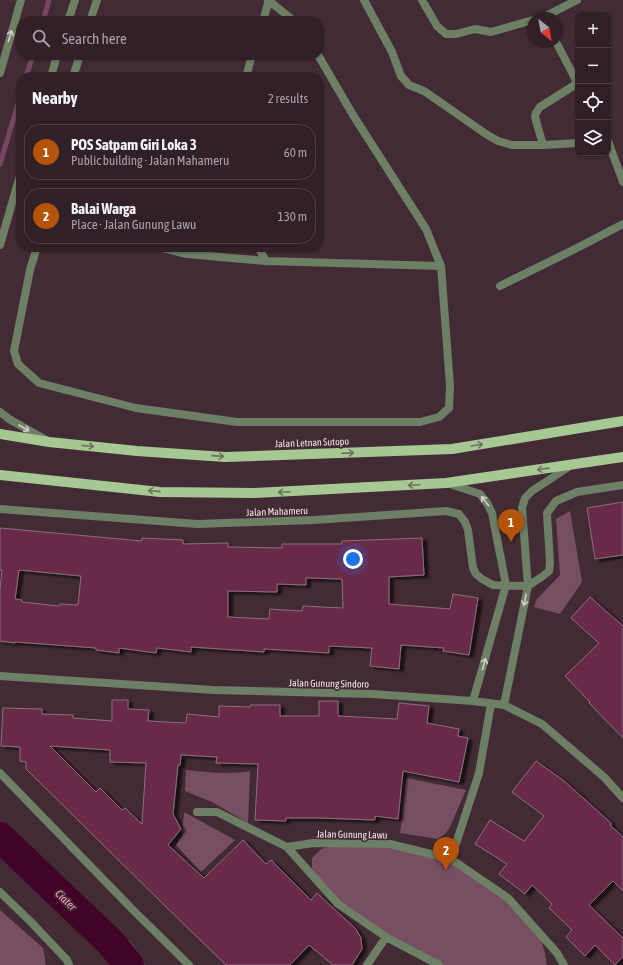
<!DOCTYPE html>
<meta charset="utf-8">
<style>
body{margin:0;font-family:"Asap Condensed",sans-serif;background:#3d2d34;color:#f1f3f6}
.controls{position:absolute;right:12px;top:12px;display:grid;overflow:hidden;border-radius:8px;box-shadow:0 1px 3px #0004}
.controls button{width:36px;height:36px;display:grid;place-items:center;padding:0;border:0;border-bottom:1px solid #4d3e45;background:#322028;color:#f1f3f6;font:20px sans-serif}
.compass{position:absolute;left:527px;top:12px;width:36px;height:36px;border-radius:50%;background:#322028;box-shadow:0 1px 3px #0004;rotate:149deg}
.you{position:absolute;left:353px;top:559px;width:14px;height:14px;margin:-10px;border:3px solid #fff;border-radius:50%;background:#1a73e8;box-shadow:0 0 0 6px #1a73e833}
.badge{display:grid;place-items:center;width:26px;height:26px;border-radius:50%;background:#b45309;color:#fff;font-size:13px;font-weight:700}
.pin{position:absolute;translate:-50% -33px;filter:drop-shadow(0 1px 2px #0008)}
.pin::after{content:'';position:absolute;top:21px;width:14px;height:12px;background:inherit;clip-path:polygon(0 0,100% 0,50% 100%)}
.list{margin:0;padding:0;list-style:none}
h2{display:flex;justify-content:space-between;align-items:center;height:52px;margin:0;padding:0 16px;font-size:17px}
h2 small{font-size:13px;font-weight:400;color:#a8a3a8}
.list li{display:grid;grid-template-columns:26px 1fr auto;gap:12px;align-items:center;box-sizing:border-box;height:56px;margin:0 8px 8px;padding:0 8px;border:1px solid #4d3e45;border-radius:16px}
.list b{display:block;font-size:15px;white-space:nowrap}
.list p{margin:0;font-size:13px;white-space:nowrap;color:#a8a3a8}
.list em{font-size:13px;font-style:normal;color:#a8a3a8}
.icon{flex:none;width:22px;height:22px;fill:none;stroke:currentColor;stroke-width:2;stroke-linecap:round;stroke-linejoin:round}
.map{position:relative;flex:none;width:623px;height:965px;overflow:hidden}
.search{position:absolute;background:#322028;box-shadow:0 1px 3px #0004;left:16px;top:16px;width:308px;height:44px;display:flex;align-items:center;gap:10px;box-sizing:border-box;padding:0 14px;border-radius:16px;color:#a8a3a8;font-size:15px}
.panel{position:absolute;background:#322028;box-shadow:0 1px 3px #0004;left:16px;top:72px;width:308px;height:180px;border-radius:16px}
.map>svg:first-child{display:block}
.green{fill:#784f61}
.water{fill:#410426;stroke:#774761}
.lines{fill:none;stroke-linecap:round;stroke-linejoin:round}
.stream{stroke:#774761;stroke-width:5}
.river{stroke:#410426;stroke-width:30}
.building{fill:#692a48;stroke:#8b6f7a;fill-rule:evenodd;filter:url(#shadow)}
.minor{stroke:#6d7f65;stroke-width:8}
.primary{stroke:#a6c994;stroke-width:10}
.oneway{stroke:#d2cbc9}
.oneway2{stroke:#707260}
.labels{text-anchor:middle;stroke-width:3.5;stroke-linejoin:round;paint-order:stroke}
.street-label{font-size:10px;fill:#f4e4ea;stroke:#432b35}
.water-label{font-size:11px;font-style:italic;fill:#fc9bc5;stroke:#432b35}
</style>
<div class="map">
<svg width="623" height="965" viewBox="0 0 623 965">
<defs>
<filter id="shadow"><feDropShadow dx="4.5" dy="2.5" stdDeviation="1" flood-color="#0009"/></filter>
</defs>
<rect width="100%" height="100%" fill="#432b35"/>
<path class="green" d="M570 511 582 582 560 614 534 607 537 599 560 575 556 519Z
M186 770C207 772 229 775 250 771L248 823 212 802 185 791Z
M406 778 466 790 450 827 446 833 438 839 400 833Z
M184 812 235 840 201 872 176 845 182 836Z
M342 843 390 844 451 859 508 898 539 933 545 953 547 965H439L386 937 335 901 312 868V858L321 849Z
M0 910 43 948 46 965H0Z"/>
<path class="water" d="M130 941 144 963V965H119L109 957Z"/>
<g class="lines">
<path class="stream" d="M43 21 49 0
M26 77 33 55
M0 164 21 94"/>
<path class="river" d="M0 837 110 942 129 965"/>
</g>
<path class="building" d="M623 502V555L595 559 587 508Z
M0 528 142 541V538L183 540V544L228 543V547L282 548V544H342V541L422 538 424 575 389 577V604L450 609 453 594 478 598 469 655 443 651 444 648 401 645 399 669 370 666 372 648 329 646V653L264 649V652L191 647V652L157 648 156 653 119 648V653L96 650V648L15 642V643L0 641V589L2 570H0ZM19 570 81 576 78 604H77V605L60 604 59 606 22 602V600L15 599ZM306 578 342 579 343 608 303 606 302 611 270 609 269 619 228 617V591L277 592V584L306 585Z
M590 597 623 626V738L589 703 590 702 565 676 599 643 571 618Z
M112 700H128V709L149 710 148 721 186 723 187 714 219 717V706L250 707V705H280V716H319V701H338V716L397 719 399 703 429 706 427 723 459 729 458 736 468 738 459 782 403 771 398 819 375 816V820L318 818H286V821L255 820 258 764 216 763 217 757 181 755 180 765H178L173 814 181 829 168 845 204 878 243 840 266 864 271 860 311 900 317 893 356 929 361 938 362 949 352 965H333L309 945 290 965H226L162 903 26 769V762L20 761V747L1 746 3 708 42 709V714L73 715V718L112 721ZM50 746 110 750V762L146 763 142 824 125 808 122 810 100 788 96 792Z
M536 761 564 781 591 805 612 824 610 825 623 837V891L613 881 589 905 623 938V957L615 965 595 945 585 956 566 937 572 930 549 908 552 904 532 885 525 894 499 874 507 864 475 844 490 820 524 841 544 816 512 792Z"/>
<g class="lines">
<path class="minor" d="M268 0 294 21
M364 0 392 52 401 76 409 85 424 91 486 134 498 141 512 145H543L535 117 536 113 540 107 578 83
M422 0 437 26 446 34H456L475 29 491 32 533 20
M542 18 577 0
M68 21 75 0
M90 21 97 0
M263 21 269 0
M556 42 578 84
M0 73 21 0
M51 77 57 55
M73 77 80 55
M246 77 252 55
M608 141 623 182
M543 145 578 143
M0 245 21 172
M37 247 30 270 14 351 18 364 39 383 136 408 237 422H420L439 417 449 408 450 385 441 266 426 229 353 115 318 55
M158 247 187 254 266 261 441 266
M258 247 266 261
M500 286 579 247 623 224
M0 412 9 419 46 440
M447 483 480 494 487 503 492 513 506 585 473 701
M0 509 197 524 314 520 446 511 459 514 465 522 468 530 473 568 476 574 482 579 493 585 528 586 543 576 549 571 550 563 547 513 556 501 577 492 623 485
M0 676 213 690 372 694 473 701 504 705 542 724 604 777 623 798
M504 705 528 586 522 508 525 498 532 491 570 466
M0 773 133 910 189 965
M197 812H217L287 847 338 904 386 937 439 965
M287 847 313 843 390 844 451 859 508 898 557 953 564 965
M451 859 479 773 491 704
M0 892 31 922 67 960 69 965
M367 965 386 937"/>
<path class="primary" d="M0 434 49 442 137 451 225 457 452 449 623 421
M0 475 160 492 255 493 446 483 623 457"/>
</g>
<defs><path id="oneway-shaft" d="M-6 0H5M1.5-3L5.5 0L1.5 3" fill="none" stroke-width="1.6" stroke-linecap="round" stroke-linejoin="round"/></defs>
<g class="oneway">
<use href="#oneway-shaft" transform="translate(10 36) rotate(-73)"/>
<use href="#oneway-shaft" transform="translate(24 428) rotate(30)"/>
<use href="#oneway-shaft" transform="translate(485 501) rotate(-128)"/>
<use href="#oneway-shaft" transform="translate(525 600) rotate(101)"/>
<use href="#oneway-shaft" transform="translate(484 664) rotate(-74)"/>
</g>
<g class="oneway2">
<use href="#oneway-shaft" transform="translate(477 445) rotate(-9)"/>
<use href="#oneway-shaft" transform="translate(88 446) rotate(6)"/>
<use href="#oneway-shaft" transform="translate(348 453) rotate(-2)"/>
<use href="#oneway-shaft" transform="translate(218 456) rotate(4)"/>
<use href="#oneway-shaft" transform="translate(543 469) rotate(172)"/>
<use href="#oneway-shaft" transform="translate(414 485) rotate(177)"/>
<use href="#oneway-shaft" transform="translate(154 491) rotate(-174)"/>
<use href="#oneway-shaft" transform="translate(284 492) rotate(177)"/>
</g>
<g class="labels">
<g class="street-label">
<text transform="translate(312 442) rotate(-2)" y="4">Jalan Letnan Sutopo</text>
<text transform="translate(277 511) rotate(-2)" y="4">Jalan Mahameru</text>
<text transform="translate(329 683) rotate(1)" y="4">Jalan Gunung Sindoro</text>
<text transform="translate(352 834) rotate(1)" y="4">Jalan Gunung Lawu</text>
</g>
<g class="water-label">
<text transform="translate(66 900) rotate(44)" y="4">Ciater</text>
</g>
</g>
</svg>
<div class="controls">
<button>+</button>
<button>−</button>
<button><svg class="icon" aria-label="locate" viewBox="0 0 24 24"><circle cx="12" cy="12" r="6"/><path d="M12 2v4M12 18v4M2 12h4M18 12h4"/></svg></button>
<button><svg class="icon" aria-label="layers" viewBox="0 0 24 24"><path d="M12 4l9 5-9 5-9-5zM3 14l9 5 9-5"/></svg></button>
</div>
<svg class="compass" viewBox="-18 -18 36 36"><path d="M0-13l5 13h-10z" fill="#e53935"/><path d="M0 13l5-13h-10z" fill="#a8a3a8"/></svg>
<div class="you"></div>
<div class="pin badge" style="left:511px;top:542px">1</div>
<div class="pin badge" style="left:446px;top:870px">2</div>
<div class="search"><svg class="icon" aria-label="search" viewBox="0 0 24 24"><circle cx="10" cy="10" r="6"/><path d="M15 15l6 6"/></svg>Search here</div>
<section class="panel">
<h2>Nearby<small>2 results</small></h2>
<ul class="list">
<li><span class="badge">1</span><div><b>POS Satpam Giri Loka 3</b><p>Public building · Jalan Mahameru</p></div><em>60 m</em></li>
<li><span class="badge">2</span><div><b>Balai Warga</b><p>Place · Jalan Gunung Lawu</p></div><em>130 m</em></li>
</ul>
</section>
</div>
